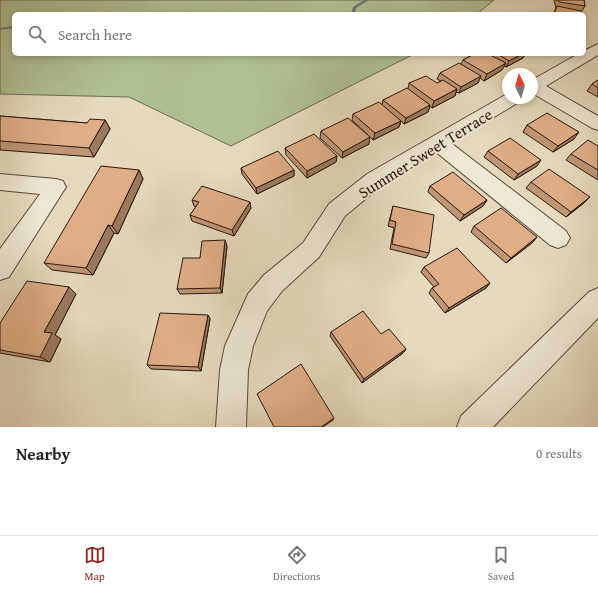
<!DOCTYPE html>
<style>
body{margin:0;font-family:"Gentium Book Plus",serif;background:#f6f6f6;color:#222}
.compass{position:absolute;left:502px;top:68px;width:36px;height:36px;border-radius:50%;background:#fff;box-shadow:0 2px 6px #0003;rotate:355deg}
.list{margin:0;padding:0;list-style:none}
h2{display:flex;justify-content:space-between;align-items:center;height:52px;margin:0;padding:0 16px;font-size:17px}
h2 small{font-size:13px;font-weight:400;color:#767676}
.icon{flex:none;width:22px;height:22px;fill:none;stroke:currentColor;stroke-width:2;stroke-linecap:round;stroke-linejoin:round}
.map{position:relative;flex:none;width:598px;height:427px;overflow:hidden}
.search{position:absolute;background:#fff;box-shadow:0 2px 6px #0003;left:12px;right:12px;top:12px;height:44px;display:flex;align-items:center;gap:10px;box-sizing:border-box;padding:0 14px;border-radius:6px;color:#767676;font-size:15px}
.sheet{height:108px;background:#fff}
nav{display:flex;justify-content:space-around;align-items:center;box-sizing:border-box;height:56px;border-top:1px solid #e0e0e0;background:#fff;font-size:11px;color:#767676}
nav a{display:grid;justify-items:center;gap:2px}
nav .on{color:#8f2418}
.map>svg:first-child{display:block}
.green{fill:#b0c094;stroke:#6c6b52}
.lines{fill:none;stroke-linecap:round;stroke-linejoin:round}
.stream{fill:#6c7874;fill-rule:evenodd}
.minor-casing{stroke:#58473a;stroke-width:2}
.minor{fill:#eee7d4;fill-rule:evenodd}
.wall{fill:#c09674;stroke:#29160f}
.shaded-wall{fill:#9c7a5e;stroke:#29160f}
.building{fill:#dfae87;stroke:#29160f}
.labels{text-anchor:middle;stroke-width:4;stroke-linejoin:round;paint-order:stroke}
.street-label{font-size:16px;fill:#29160f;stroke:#eee7d4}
</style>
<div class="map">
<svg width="598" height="427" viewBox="0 0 598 427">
<rect width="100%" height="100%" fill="#e5dabd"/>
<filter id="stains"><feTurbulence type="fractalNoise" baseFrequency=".005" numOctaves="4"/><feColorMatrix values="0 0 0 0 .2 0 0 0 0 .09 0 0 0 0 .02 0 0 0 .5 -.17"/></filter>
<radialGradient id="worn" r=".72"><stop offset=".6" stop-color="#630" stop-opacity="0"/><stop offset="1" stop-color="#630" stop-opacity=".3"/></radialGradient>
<path class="green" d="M0 0H494L477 14H14V54H414L231 146 129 97 0 94Z"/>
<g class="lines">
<path class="stream" d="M364 0H369L356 8 355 14H351L353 7Z
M14 26V28L0 30V28Z"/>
<defs>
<path id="minor" d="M598 44V55L546 86 598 116V130L592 128 532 93V80L578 54H584V51Z
M507 94 508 98H522L519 102 451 143 566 231 570 238 566 245 558 248 550 245 436 152 381 186 345 216 319 257 282 291 267 311 253 346 248 370 246 427H216L220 370 225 346 248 294 264 275 303 243 329 204 367 174Z
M0 174 56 179 63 181 66 187 9 277 0 280V249L40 194 0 190Z
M598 288V318L493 427H457L461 416 589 292Z"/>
</defs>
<use href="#minor" class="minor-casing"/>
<use href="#minor" class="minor"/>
</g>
<path class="wall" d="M554 0H584L585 6 580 14H553L556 8Z
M474 54H525L523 58 506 67 504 66 502 70 484 81 480 78 478 83 459 93 456 92 455 96 432 108 430 106 428 112 404 124 401 121 399 127 373 140 352 120 353 114 382 105 383 100 408 89 409 83H437L441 81 437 79 440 73 461 64 463 60Z
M598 80V97L587 91 592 84Z
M0 116 87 123 105 120 110 129 94 157 0 150Z
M527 125 574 139 553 152 523 132Z
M321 131 369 144 342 158 320 138Z
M598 146V180L566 160 571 154Z
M285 148 337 156 336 162 307 178 286 155Z
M488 151 537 166 514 180 484 157Z
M241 168 294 170V176L257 194 242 174Z
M139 170 143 179 118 234 114 233 93 275 52 270 44 263Z
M531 182 590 197 584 203 566 217 526 188Z
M430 186 487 200 483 206 460 221 428 192Z
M192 200 251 208 234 236 192 221 190 215 196 207 194 206Z
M393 206 429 253 426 258 390 249 394 228 388 226Z
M474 226 537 237 532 243 506 263 471 232Z
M227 246 222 293 180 294 177 289 200 258Z
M424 267 490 283 486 288 445 313 429 293 432 288 434 287 421 272Z
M69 287 76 294 55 335 61 339 50 362 0 353V323Z
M208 315 210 319 201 371 151 369 147 365Z
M331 332 381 334 406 349 403 353 362 383 330 336Z"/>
<path class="shaded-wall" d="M522 54H525L523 58 506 67 509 61Z
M506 63 502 70 484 81 487 74Z
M481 76 478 83 459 93 461 87Z
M457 89 455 96 432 108 434 101Z
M430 105 428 112 404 124 406 118Z
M105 120 110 129 94 157 89 148Z
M401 121 399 127 373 140 375 133Z
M579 132 574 139 553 152 558 146Z
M370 137 369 144 342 158 343 152Z
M337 156 336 162 307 178V171Z
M541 160 537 166 514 180 518 174Z
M139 170 143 179 118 234 112 226Z
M294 170V176L257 194 256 188Z
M590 197 584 203 566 217 571 212Z
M487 200 483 206 460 221 464 215Z
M250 202 251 208 234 236 232 230Z
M108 225 114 233 93 275 86 268Z
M537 237 532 243 506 263 511 258Z
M225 240 227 246 222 293 220 288Z
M490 283 486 288 445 313 449 308Z
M69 287 76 294 55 335 61 339 50 362 40 357 44 332Z
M208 315 210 319 201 371 198 367Z
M406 349 403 353 362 383 364 379Z
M334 418 333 420 323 427H321Z"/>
<path class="building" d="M558 0H584L585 6 559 2Z
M557 6 581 11 580 14H554Z
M474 54H488L506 63 487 74 463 60Z
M498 54H522L509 61Z
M459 63 481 76 461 87 440 73Z
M426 76 437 83 443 80 457 89 434 101 409 83Z
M598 80V88L592 84Z
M407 88 430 105 406 118 383 100Z
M379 102 401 121 375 133 353 114Z
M547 113 579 132 558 146 527 125Z
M0 116 87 123 90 119 105 120 89 148 0 141Z
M348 118 370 137 343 152 321 131Z
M314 134 337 156 307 171 285 148Z
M510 138 541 160 518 174 488 151Z
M588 140 598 146V170L571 154Z
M278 151 294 170 256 188 241 168Z
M101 166 139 170 112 226 108 225 86 268 44 263Z
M549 169 590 197 571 212 531 182Z
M453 172 487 200 464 215 430 186Z
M202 186 250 202 232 230 190 215 199 202 192 200Z
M393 206 434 215 429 253 392 244 396 222 390 220Z
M501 208 537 237 511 258 474 226Z
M225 240 220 288 177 289 183 258H200L202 241Z
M457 248 490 283 449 308 432 288 439 284 424 267Z
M27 281 69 287 44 332 52 333 40 357 0 350V323Z
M363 311 381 334 389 329 406 349 364 379 331 332Z
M160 313 208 315 198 367 147 365Z
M301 364 334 418 321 427H274L257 394Z"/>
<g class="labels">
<g class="street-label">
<text transform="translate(425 153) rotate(-32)" y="6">Summer Sweet Terrace</text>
</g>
</g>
<rect width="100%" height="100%" filter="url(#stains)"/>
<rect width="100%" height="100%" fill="url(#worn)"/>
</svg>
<svg class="compass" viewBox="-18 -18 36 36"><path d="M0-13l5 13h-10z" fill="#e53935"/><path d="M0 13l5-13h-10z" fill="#767676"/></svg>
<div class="search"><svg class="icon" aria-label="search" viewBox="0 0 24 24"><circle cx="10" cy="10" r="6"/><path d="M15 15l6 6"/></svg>Search here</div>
</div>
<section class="sheet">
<h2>Nearby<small>0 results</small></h2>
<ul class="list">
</ul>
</section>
<nav>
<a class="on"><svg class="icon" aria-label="map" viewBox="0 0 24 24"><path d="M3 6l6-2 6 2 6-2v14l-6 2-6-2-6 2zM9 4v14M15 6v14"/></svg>Map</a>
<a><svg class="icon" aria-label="directions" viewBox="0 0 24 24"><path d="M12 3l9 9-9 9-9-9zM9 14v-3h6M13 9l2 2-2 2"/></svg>Directions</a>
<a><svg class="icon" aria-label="saved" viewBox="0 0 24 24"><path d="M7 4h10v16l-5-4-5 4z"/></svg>Saved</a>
</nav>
